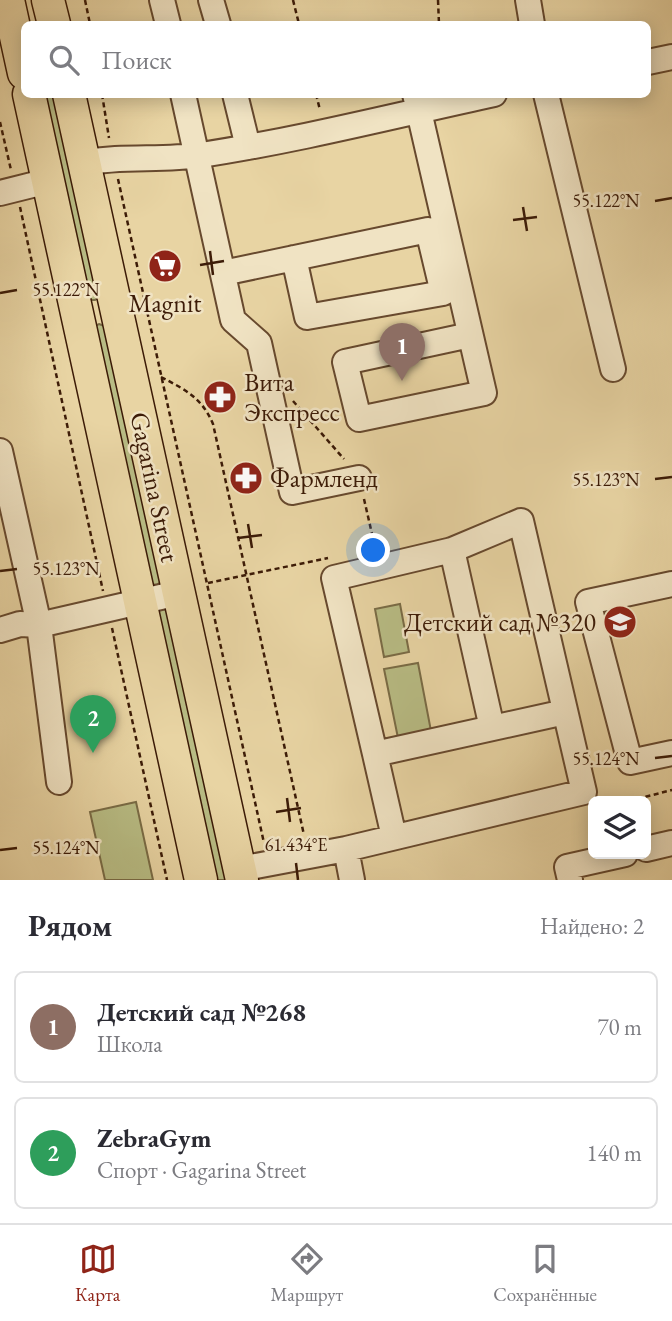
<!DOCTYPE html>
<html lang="ru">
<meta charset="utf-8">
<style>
body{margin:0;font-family:"EB Garamond",serif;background:#f7f7f7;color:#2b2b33}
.controls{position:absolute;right:21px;bottom:21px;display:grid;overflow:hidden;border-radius:10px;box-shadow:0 4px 18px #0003}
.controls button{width:63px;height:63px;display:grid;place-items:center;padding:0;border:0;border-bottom:2px solid #e1e1e2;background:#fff;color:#2b2b33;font:35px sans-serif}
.you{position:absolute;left:374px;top:551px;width:24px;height:24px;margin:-18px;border:5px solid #fff;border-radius:50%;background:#1a73e8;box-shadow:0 0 0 10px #1a73e833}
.badge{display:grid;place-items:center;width:46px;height:46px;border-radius:50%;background:#8f2418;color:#fff;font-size:23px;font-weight:700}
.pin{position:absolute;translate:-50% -58px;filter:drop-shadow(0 2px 4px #0008)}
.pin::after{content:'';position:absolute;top:37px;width:24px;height:21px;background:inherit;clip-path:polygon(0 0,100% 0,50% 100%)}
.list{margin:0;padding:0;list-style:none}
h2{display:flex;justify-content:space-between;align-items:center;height:91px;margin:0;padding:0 28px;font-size:30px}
h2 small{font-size:23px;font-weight:400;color:#7c7c81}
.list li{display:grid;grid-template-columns:46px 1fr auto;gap:21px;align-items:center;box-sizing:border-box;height:112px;margin:0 14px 14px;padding:0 14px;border:2px solid #e1e1e2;border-radius:10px}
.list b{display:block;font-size:26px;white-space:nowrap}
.list p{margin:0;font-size:23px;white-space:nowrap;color:#7c7c81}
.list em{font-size:23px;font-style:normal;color:#7c7c81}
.icon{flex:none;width:38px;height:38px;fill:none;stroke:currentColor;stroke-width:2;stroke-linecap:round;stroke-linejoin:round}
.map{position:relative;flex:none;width:672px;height:880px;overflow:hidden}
.search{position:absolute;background:#fff;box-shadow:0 4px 18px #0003;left:21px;right:21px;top:21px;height:77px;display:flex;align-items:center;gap:18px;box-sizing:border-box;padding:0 24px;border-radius:10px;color:#7c7c81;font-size:26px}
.sheet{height:343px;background:#fff}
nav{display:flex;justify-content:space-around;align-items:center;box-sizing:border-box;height:98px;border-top:2px solid #e1e1e2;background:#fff;font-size:19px;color:#7c7c81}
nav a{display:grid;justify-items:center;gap:4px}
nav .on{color:#8f2418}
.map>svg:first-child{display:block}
.green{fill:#b8bc84;stroke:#7a6c46;stroke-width:2}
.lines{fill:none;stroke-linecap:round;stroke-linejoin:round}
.minor-casing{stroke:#67492e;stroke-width:28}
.major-casing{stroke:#3c1b07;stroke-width:35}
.path{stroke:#3c1b07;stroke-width:2.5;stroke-dasharray:5 3.5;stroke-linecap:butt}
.minor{stroke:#f0e3c3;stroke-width:24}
.major{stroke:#e8d4a3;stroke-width:32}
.ticks{fill:none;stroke:#3c1b07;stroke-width:2.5}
.labels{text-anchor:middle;stroke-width:5;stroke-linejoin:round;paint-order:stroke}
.poi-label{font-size:26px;fill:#3c1b07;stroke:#f0e3c3;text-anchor:start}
.street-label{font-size:26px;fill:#3c1b07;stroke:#f0e3c3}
.ticks-label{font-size:18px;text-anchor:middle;fill:#3c1b07;stroke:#f0e3c3;stroke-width:5;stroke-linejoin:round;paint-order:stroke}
</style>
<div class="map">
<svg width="672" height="880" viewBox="0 0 672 880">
<rect width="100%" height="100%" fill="#e8d4a3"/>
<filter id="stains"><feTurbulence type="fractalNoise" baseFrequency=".00286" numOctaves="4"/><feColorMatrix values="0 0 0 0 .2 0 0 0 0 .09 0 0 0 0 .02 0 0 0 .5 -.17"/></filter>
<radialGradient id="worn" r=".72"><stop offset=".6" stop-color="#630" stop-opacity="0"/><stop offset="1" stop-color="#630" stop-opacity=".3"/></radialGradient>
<path class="green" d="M41 95H57L99 297 95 300H89Z
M99 324 107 327 163 580 157 585 150 584 95 326Z
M400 604 409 652 384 657 375 609Z
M164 609 167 610 229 880H214L157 611Z
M418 663 431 731 398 738 384 669Z
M136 802 153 880H105L90 812Z"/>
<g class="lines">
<defs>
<path id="minor" d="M162 0 168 24
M211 0 218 24
M528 0 532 24
M648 62 672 57
M183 94 233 320 259 343 292 492 359 478
M235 94 248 147
M415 94 484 393 359 419 345 362 470 335
M546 94 613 369
M84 163C123 155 161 161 201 155 299 140 397 115 494 94
M0 193 48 181
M223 273 428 230 443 293 307 317 294 258
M0 451 39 625 59 782
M452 550 492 728
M672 584 588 602 630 762 672 753
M0 630 20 624 39 625 178 593
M394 837 375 754 565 712
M346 849 352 880
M646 849 672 843
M240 869 346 849 584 792 521 521 452 550 334 578 375 754
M570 880 567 867 625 854"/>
<path id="major" d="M8 0 24 73
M48 0 54 24
M29 94 201 880
M69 94 242 880"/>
</defs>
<use href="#minor" class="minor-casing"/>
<use href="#major" class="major-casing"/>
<path class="path" d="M85 0 90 24
M293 0 299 24
M438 0 439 24
M102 94 109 138
M316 94 320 110
M0 122 11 170
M118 179 264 843
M20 207 103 591
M161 377C186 390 202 398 213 424L304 835
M293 401 344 459
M364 499 375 547
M208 583 328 558
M112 628 167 880
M629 801 672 790"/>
<use href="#minor" class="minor"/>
<use href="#major" class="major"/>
</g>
<path class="ticks" d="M655 201 672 198M523 207 527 231M513 220 537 217M210 251 213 275M200 265 224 261M0 293 17 290M655 479 672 477M248 524 252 548M238 538 262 535M0 571 17 569M655 758 672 756M287 798 290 822M276 812 301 808M0 850 17 848M296 863 298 880"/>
<defs>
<symbol id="supermarket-disc" viewBox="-11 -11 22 22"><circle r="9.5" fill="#8f2418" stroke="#f0e3c3"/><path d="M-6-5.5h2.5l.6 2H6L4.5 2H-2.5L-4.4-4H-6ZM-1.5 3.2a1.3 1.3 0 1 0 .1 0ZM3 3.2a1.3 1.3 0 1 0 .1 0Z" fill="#fff"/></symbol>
<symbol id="pharmacy-disc" viewBox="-11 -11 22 22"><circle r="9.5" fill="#8f2418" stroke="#f0e3c3"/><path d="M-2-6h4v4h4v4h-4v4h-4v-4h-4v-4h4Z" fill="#fff"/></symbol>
<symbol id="school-disc" viewBox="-11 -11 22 22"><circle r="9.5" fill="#8f2418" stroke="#f0e3c3"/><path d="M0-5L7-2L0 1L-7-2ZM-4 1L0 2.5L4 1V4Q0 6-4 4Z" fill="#fff"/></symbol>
</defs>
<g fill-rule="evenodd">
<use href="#supermarket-disc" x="146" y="247" width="38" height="38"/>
<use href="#pharmacy-disc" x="201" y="378" width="38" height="38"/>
<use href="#pharmacy-disc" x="227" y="459" width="38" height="38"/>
<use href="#school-disc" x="601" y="603" width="38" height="38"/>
</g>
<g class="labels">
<g class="poi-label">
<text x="165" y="312" text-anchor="middle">Magnit</text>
<text x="244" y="391">Вита<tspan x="244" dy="30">Экспресс</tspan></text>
<text x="270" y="487">Фармленд</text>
<text x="596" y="631" text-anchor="end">Детский сад №320</text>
</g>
<g class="street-label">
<text transform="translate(155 487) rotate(78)" y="9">Gagarina Street</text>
</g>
</g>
<g class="ticks-label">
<text x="606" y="207">55.122°N</text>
<text x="66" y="296">55.122°N</text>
<text x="606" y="486">55.123°N</text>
<text x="66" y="575">55.123°N</text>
<text x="606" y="765">55.124°N</text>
<text x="296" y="851">61.434°E</text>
<text x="66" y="854">55.124°N</text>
</g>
<rect width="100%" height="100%" filter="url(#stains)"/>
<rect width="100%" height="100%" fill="url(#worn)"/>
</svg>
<div class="controls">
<button><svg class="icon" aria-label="layers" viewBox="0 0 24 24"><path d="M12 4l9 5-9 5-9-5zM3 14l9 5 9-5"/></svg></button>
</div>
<div class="you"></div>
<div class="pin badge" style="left:402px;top:381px;background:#8d6e63">1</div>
<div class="pin badge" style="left:93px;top:753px;background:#2e9e5b">2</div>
<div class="search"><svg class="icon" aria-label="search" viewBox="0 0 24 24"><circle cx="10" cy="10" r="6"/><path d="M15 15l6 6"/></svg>Поиск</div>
</div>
<section class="sheet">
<h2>Рядом<small>Найдено: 2</small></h2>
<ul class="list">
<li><span class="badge" style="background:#8d6e63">1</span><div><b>Детский сад №268</b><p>Школа</p></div><em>70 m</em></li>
<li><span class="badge" style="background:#2e9e5b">2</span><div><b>ZebraGym</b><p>Спорт · Gagarina Street</p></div><em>140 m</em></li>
</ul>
</section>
<nav>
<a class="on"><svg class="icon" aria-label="map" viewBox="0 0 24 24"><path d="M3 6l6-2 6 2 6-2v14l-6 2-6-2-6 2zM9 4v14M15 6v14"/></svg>Карта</a>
<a><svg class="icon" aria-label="directions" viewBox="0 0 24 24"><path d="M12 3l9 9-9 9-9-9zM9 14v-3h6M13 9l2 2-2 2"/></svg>Маршрут</a>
<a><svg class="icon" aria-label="saved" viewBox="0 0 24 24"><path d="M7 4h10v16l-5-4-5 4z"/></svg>Сохранённые</a>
</nav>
